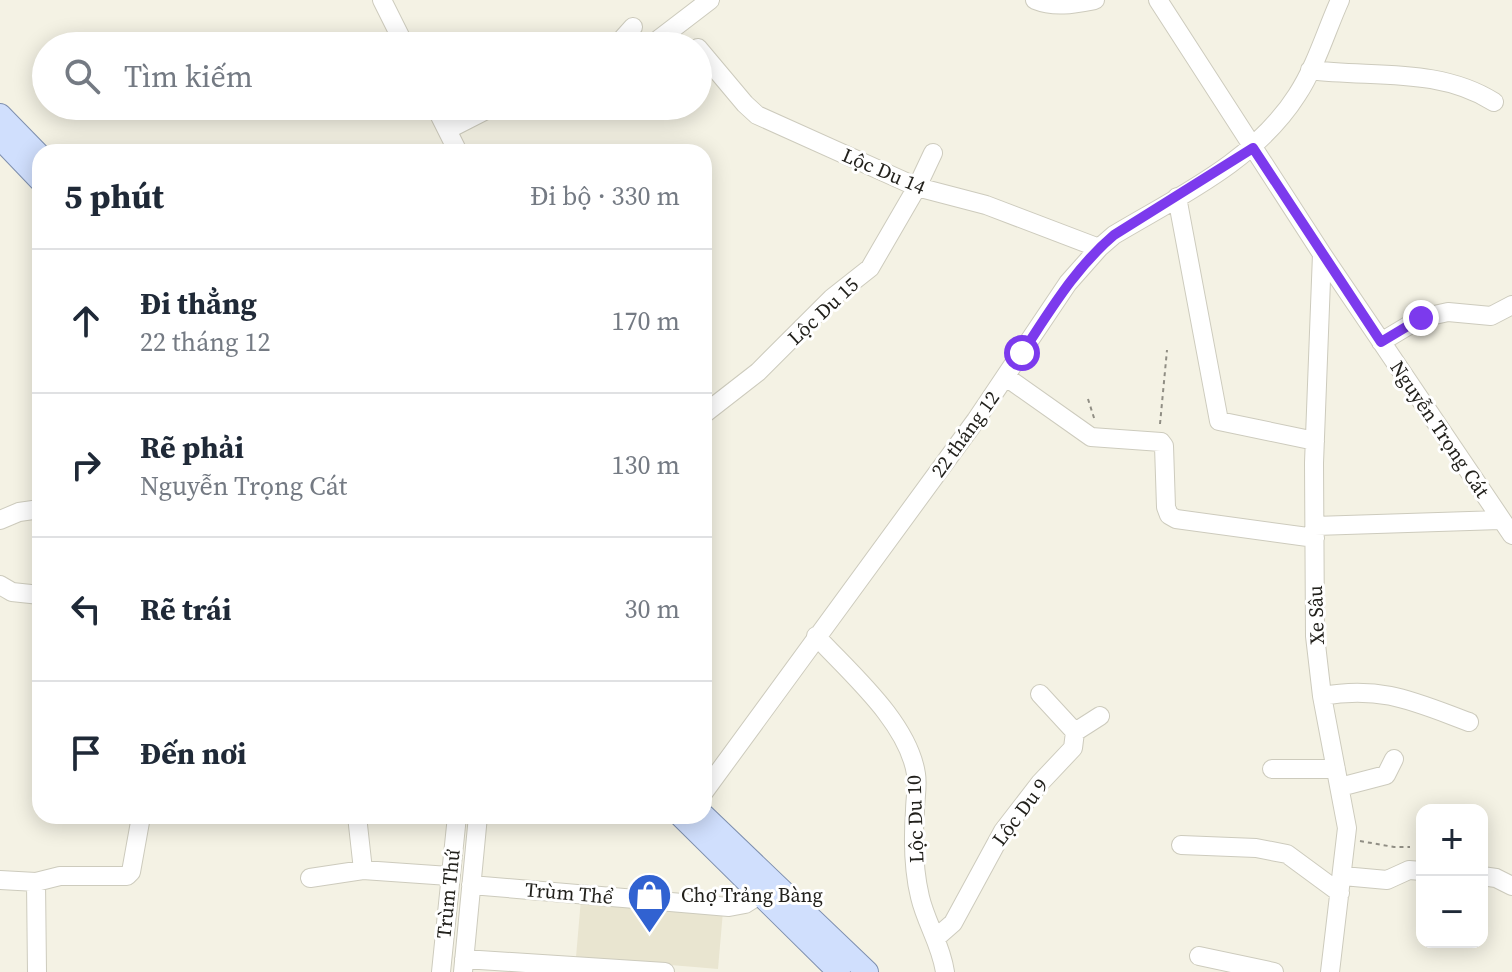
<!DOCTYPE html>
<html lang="vi">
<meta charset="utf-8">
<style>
body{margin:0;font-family:"Source Serif 4",serif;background:#f2f2f3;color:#1f2937}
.controls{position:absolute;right:24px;bottom:24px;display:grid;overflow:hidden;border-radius:16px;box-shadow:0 4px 20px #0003}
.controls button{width:72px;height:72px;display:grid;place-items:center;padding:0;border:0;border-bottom:2px solid #e0e1e3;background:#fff;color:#1f2937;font:40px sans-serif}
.stop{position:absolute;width:24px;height:24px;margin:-18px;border:6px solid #7c3aed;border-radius:50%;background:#fff}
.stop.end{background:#7c3aed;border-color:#fff;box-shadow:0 2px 8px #0008}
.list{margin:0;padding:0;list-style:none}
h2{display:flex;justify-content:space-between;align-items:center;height:104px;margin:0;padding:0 32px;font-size:34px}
h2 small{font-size:26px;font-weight:400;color:#747a83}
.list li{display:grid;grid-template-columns:52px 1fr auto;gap:24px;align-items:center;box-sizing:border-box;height:144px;padding:0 32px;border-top:2px solid #e0e1e3}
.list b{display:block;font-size:30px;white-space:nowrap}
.list p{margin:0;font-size:26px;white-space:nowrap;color:#747a83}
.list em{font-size:26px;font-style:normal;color:#747a83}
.icon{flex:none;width:44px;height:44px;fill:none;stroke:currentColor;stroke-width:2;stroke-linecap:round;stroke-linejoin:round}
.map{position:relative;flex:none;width:1512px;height:972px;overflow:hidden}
.search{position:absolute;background:#fff;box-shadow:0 4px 20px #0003;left:32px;top:32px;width:680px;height:88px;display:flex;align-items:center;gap:20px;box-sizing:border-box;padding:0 28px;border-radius:44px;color:#747a83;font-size:30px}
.panel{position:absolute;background:#fff;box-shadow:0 4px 20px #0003;left:32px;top:144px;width:680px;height:680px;border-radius:24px}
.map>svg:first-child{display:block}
.built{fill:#e9e5d0}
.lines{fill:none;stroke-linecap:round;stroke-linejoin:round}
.minor-casing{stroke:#cdcbbd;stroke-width:20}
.major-casing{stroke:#7e8fae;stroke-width:24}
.path{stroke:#908e84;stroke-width:2;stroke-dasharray:4 4;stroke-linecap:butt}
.minor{stroke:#fff;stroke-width:18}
.major{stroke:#d0dffd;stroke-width:22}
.route{stroke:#7c3aed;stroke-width:10}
.labels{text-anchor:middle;stroke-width:6;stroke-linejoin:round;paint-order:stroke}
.street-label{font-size:20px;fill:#22211c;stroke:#fff}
.poi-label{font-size:20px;fill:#22211c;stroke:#fff;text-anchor:start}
</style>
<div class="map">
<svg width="1512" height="972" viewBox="0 0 1512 972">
<rect width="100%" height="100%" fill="#f4f2e4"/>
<path class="built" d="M581 899 723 911 718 969 576 957Z"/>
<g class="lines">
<defs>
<path id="minor" d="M382 0 405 46
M1035 0C1055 8 1074 4 1095 0
M1158 0 1322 254 1512 535
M616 46 633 27
M650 46 710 0
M698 48 745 104 757 115 917 187 986 205 1099 248
M1310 70C1373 78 1438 67 1494 102
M435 106 458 152
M447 130 494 106
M1177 197 1219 421 1315 441
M1322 254 1314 463 1315 636 1322 696 1347 828 1330 972
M1381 342 1421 318 1448 312 1491 316 1512 305
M1006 377 1091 437 1161 442 1164 446 1166 507 1169 515 1176 519 1315 538
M704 414 758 372 832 298 870 268 917 187 933 153
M0 520 19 512 40 509
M1315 526 1500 520
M0 585 12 592 40 595
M816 636C850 673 908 722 916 774 918 786 915 799 915 811 913 839 913 868 920 897 926 923 941 944 945 972
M1322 696C1381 685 1415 702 1469 722
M1075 732 1100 716
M1272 769H1336
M1340 787 1386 775 1394 759
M704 792 976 420 1068 283 1099 248 1114 235C1179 196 1255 161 1297 95 1316 66 1326 31 1340 0
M357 816 363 870
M1181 845 1256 848 1287 854 1340 893
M1343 876 1387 880 1409 870 1422 871
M1482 876 1496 878 1512 886
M310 878 363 870 449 876
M0 880 36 882 60 876H127L131 872 140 822
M36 882 37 972
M471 885 729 907 745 904 761 894
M937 937 953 923 1003 831 1040 783 1073 748 1075 732 1040 694
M1199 956 1274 972
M464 959 665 972
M441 972 457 816
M463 972 478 816"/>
<path id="major" d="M0 115 40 156
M0 138 40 180
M681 816 839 972
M704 816 867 972"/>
</defs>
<use href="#minor" class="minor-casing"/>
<use href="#major" class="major-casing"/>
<path class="path" d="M1088 399 1095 421
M1160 424 1167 350
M1360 841 1394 847H1410"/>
<use href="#minor" class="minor"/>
<use href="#major" class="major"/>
</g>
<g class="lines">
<path class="route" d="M1022 353C1050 311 1075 268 1114 235L1253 148 1381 342 1421 318"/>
</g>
<defs>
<symbol id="shop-pin" viewBox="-11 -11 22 30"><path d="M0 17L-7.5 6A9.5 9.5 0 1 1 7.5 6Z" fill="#3162d1" stroke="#fff"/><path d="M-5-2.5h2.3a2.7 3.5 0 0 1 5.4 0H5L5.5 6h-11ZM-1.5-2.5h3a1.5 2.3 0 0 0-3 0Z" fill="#fff"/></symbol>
</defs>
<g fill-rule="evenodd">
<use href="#shop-pin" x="624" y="870" width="51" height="69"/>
</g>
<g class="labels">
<g class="street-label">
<text transform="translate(884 171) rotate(23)" y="7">Lộc Du 14</text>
<text transform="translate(823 311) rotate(-43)" y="7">Lộc Du 15</text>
<text transform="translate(1440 429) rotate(56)" y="7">Nguyễn Trọng Cát</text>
<text transform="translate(965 434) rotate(-54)" y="7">22 tháng 12</text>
<text transform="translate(1316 615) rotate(-92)" y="7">Xe Sâu</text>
<text transform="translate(1020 812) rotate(-53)" y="7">Lộc Du 9</text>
<text transform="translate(915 819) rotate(-92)" y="7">Lộc Du 10</text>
<text transform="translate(569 893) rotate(5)" y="7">Trùm Thể</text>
<text transform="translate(448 894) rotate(-84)" y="7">Trùm Thứ</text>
</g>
<g class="poi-label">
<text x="681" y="902">Chợ Trảng Bàng</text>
</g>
</g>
</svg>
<div class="controls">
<button>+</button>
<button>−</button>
</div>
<div class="stop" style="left:1022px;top:353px"></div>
<div class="stop end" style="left:1421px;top:318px"></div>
<div class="search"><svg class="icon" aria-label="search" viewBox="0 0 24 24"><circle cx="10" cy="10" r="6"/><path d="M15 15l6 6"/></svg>Tìm kiếm</div>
<section class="panel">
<h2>5 phút<small>Đi bộ · 330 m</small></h2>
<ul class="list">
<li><svg class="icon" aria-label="ahead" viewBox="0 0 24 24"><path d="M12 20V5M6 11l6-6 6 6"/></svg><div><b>Đi thẳng</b><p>22 tháng 12</p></div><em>170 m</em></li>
<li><svg class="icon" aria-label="right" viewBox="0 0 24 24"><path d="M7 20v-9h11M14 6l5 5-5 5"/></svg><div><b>Rẽ phải</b><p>Nguyễn Trọng Cát</p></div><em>130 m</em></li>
<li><svg class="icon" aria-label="left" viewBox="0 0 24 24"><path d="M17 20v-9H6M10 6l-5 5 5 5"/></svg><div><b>Rẽ trái</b></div><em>30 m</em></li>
<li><svg class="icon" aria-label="arrive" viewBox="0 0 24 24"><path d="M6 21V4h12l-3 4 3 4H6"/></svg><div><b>Đến nơi</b></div></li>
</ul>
</section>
</div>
